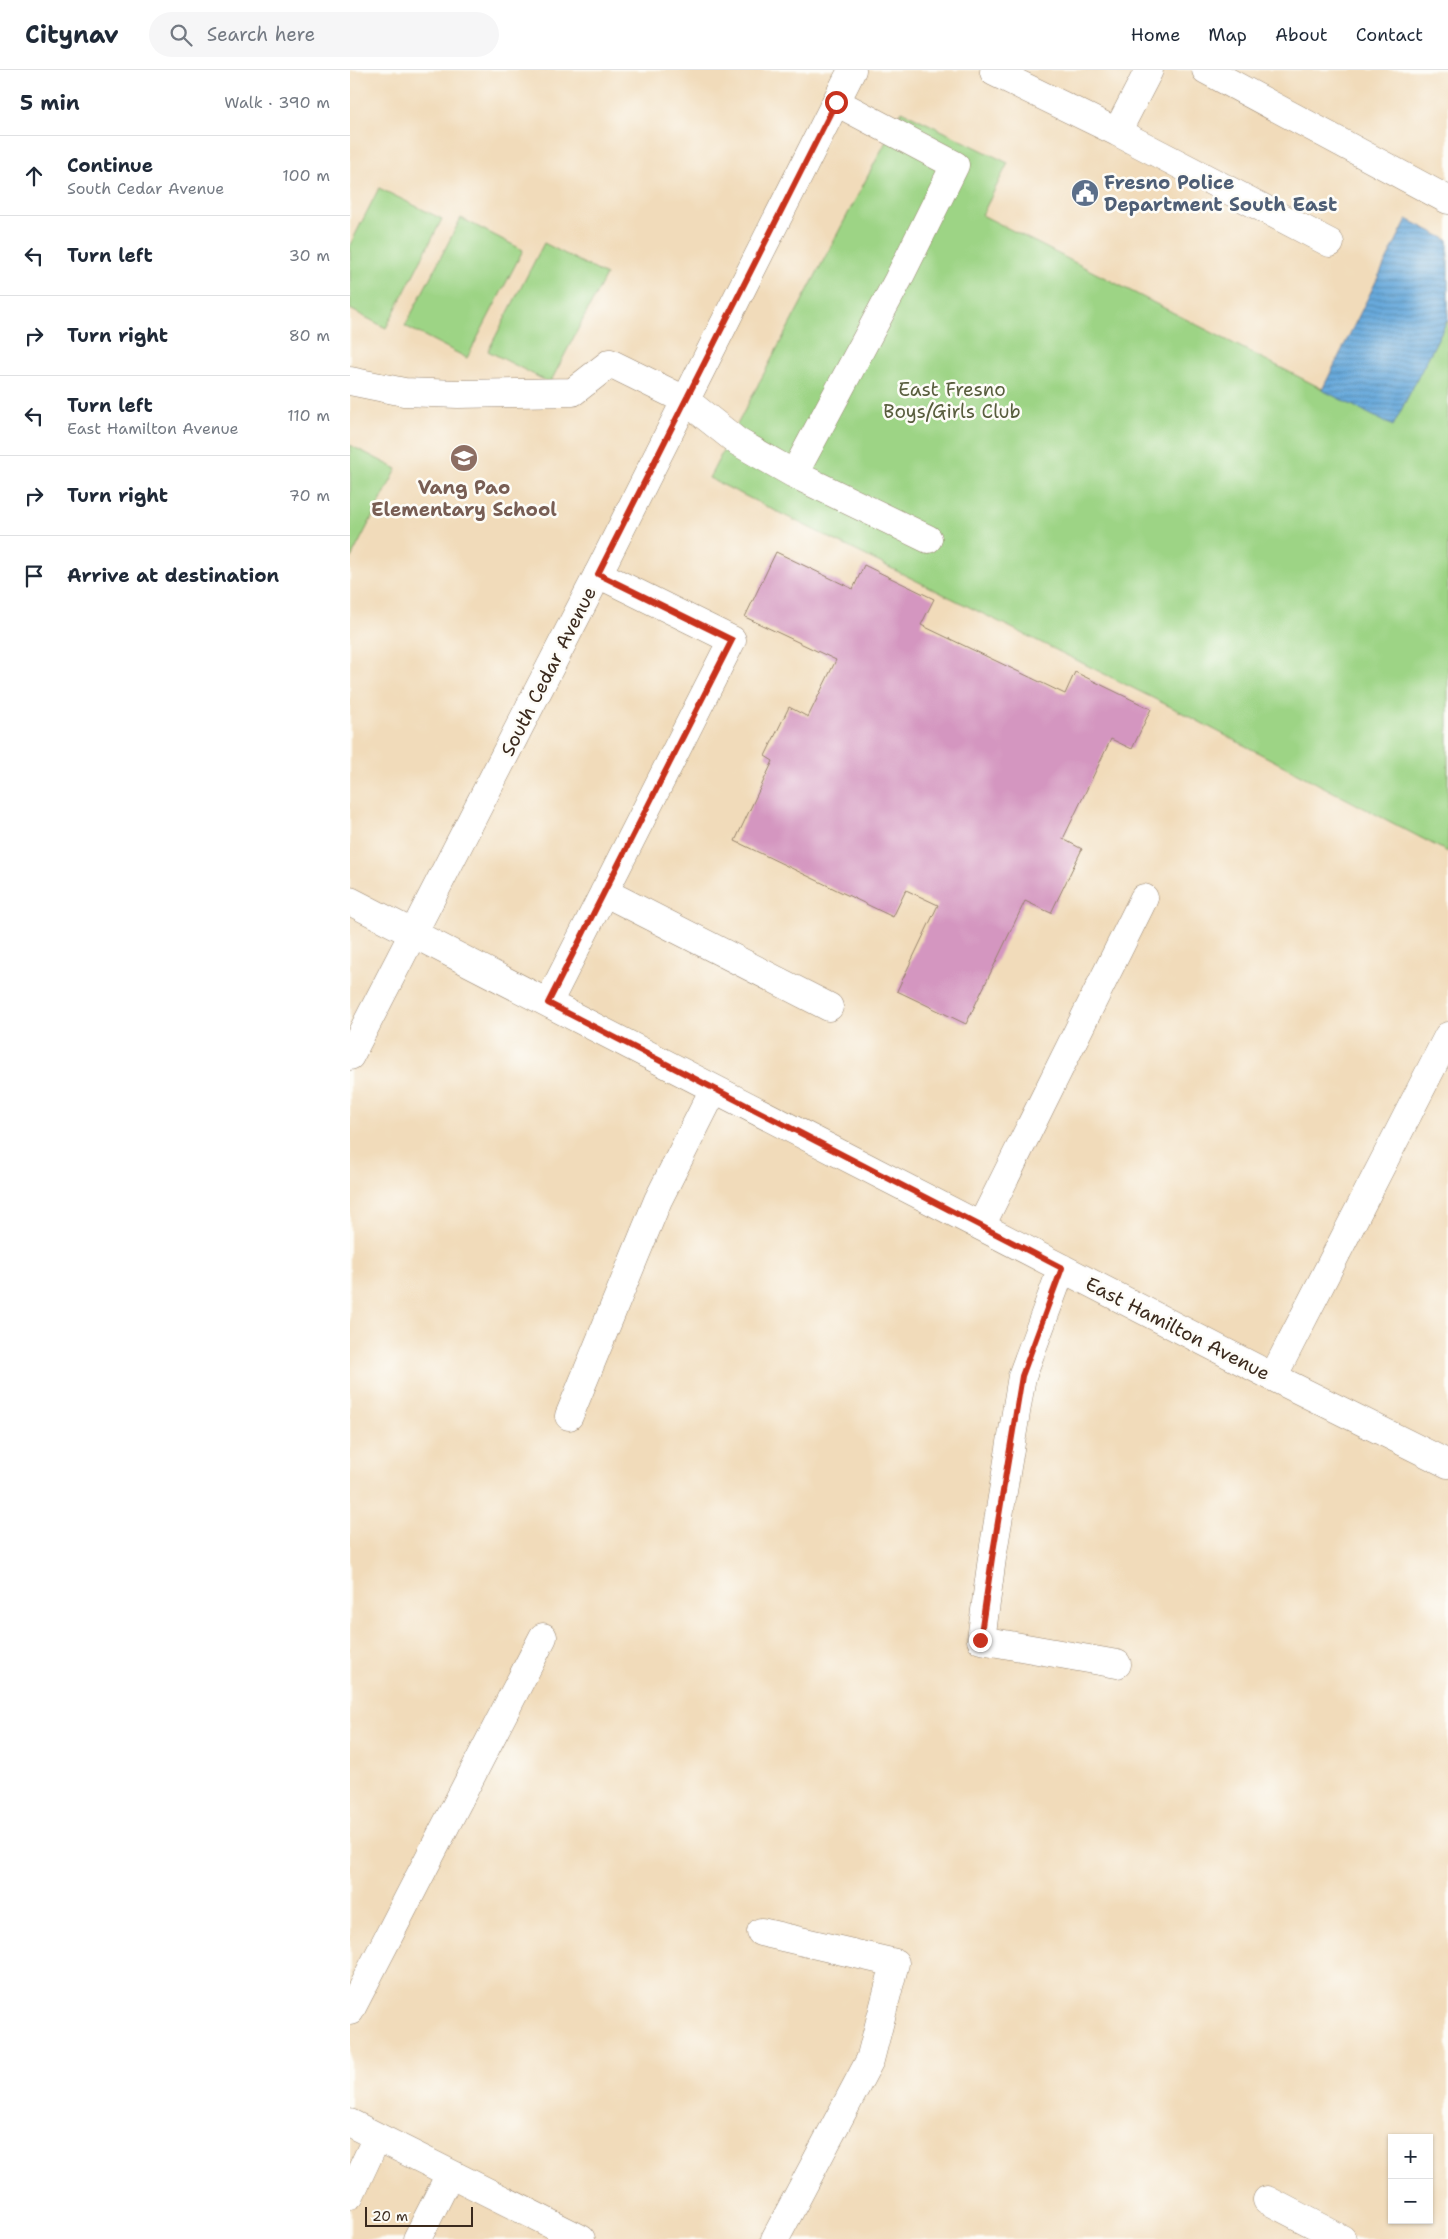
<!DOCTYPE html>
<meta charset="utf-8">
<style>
body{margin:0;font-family:"Shantell Sans",sans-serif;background:#f6f6f7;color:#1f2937}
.controls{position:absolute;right:15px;bottom:15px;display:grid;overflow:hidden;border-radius:0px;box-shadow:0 1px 4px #0004}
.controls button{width:45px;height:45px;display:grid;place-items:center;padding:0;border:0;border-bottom:1px solid #e0e1e3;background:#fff;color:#1f2937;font:25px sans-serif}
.scale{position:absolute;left:15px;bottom:12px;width:108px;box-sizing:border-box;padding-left:5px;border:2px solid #3b2a1e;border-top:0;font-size:14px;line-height:18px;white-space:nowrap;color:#3b2a1e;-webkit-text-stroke:4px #fdfcf7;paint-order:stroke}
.stop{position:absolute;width:15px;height:15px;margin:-11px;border:4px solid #c8321e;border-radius:50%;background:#fff}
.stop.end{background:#c8321e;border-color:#fff;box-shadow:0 1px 5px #0008}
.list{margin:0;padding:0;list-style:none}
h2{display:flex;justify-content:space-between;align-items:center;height:65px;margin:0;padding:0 20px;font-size:21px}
h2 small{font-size:16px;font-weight:400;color:#747a83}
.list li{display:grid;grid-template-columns:32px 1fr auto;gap:15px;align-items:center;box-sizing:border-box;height:80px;padding:0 20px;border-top:1px solid #e0e1e3}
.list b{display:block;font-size:19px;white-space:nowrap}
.list p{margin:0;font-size:16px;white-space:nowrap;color:#747a83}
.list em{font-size:16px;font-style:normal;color:#747a83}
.icon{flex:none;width:28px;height:28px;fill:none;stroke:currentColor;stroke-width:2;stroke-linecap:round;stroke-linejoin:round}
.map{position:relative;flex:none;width:1098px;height:2169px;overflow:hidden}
header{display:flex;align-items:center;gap:30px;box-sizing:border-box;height:70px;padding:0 25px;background:#fff;border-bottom:1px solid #e0e1e3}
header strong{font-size:24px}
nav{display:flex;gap:28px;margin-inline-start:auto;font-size:18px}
.search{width:350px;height:45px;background:#f6f6f7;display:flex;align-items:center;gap:12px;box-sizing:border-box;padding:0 18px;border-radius:28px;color:#747a83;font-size:19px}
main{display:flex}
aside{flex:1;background:#fff}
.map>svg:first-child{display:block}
.green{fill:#9dd485;stroke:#6c7f52}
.water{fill:url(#water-rules);stroke:#516a7c}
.building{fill:#d496c0}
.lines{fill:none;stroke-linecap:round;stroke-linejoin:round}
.minor-casing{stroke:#96826c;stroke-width:29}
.major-casing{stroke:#96826c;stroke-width:29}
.minor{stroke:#fff;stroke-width:28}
.major{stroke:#fff;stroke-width:28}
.route{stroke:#c8321e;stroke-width:6}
.labels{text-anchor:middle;stroke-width:5;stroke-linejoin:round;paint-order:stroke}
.service-label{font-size:19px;font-weight:bold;fill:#4e5e75;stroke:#fdfcf7;text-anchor:start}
.park-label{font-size:19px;fill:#585d3d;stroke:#fdfcf7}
.education-label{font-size:19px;font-weight:bold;fill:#785e54;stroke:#fdfcf7}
.street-label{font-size:19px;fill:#3b2a1e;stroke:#fdfcf7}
</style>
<header>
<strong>Citynav</strong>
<div class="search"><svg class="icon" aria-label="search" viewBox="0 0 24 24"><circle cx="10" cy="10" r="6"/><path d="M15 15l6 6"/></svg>Search here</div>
<nav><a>Home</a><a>Map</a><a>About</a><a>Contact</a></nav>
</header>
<main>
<aside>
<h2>5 min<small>Walk · 390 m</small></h2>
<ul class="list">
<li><svg class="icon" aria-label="ahead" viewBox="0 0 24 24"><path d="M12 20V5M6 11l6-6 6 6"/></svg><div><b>Continue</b><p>South Cedar Avenue</p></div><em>100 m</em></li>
<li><svg class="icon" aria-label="left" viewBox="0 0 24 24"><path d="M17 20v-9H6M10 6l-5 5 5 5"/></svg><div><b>Turn left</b></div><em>30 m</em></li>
<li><svg class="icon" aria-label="right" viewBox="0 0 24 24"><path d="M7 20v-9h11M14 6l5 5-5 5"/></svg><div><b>Turn right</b></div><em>80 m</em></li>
<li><svg class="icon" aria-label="left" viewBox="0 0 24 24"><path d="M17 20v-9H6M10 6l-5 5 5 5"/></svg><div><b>Turn left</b><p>East Hamilton Avenue</p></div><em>110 m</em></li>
<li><svg class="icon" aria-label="right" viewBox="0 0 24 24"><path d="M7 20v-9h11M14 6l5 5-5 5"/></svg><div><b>Turn right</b></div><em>70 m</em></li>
<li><svg class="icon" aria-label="arrive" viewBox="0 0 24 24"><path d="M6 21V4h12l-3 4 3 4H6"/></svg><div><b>Arrive at destination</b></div></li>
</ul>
</aside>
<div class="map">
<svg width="1098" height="2169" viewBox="0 0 1098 2169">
<defs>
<pattern id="water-rules" width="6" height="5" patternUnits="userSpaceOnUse" patternTransform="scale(1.25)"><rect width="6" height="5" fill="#67a9db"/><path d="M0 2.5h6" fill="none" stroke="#568ab1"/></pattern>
</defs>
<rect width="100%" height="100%" fill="#fdfcf7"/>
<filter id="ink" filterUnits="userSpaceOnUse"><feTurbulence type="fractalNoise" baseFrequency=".02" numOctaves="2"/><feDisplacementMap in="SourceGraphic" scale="10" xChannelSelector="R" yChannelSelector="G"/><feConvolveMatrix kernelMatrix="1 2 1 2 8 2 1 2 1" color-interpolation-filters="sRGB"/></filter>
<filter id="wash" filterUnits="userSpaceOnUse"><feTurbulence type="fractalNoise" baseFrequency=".0096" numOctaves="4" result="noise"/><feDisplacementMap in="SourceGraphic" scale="20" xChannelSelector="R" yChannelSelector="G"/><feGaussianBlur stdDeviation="1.12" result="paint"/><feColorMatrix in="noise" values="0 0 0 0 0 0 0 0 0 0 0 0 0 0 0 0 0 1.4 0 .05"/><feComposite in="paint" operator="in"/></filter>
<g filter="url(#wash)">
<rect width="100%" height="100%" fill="#f1dbba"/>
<path class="green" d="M552 41 658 93 632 145 1043 355 1098 249V782L823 638 359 408Z
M29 118 92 149 36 258 0 239V175Z
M111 148 173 180 117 288 55 256Z
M194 173 256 205 200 313 138 281Z
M0 375 47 399 0 490Z"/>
<path class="water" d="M1057 149 1098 170V249L1043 356 972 320Z"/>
<g id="blocks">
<path class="building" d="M426 482 503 519 514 495 584 529 571 555 715 624 725 602 801 639 782 679 761 669 713 769 732 779 701 843 675 831 616 954 547 921 588 835 556 820 543 847 385 771 423 691 415 686 439 637 458 647 486 590 395 547Z"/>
</g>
</g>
<g filter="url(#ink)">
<use href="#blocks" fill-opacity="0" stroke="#96826c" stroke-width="1"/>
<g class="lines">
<defs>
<path id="minor" d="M856 0 1098 130
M644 2 767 62 980 173
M767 62 799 0
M0 311 54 322 108 324 223 322 260 293 335 330 388 372 444 404 578 469
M444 404 548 210 605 95 486 32
M254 822 479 937
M0 831 923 1307 1098 1394
M198 933 382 570 248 504
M631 1156 794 828
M712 1198 672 1306 642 1488 631 1570 767 1594
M923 1307 1098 966
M219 1346 308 1130 364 1019
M411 1862 545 1893 520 1990 425 2169
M0 1941 193 1567
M0 2053 231 2169
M0 2125 27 2067
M917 2130 992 2169
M67 2169 100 2104"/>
<path id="major" d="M0 986 248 504 502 0"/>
</defs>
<use href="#minor" class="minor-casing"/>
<use href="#major" class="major-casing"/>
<use href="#minor" class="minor"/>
<use href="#major" class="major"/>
</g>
</g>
<g class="lines" filter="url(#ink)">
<path class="route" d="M486 32 248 504 382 570 198 933 712 1198 672 1306 642 1488 630 1570"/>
</g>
<defs>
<symbol id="civic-disc" viewBox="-11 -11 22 22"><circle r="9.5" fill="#5c6f8a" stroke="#fdfcf7"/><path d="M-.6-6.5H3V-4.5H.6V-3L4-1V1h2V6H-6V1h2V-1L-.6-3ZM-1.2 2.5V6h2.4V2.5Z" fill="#fff"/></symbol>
<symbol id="school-disc" viewBox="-11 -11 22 22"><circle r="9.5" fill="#8d6e63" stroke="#fdfcf7"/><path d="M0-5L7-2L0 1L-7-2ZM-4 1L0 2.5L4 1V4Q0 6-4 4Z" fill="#fff"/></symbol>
</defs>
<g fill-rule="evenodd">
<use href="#civic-disc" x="719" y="107" width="32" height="32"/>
<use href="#school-disc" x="98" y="372" width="32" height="32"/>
</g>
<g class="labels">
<g class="service-label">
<text x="754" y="119">Fresno Police<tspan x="754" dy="22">Department South East</tspan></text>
</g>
<g class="park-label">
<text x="602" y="326">East Fresno<tspan x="602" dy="22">Boys/Girls Club</tspan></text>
</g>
<g class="education-label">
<text x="114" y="424">Vang Pao<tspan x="114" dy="22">Elementary School</tspan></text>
</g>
<g class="street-label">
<text transform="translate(198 601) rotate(-63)" y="7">South Cedar Avenue</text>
<text transform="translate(828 1258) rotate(27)" y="7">East Hamilton Avenue</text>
</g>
</g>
</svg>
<div class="controls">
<button>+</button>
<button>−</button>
</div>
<div class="scale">20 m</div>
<div class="stop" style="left:486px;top:32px"></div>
<div class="stop end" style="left:630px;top:1570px"></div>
</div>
</main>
